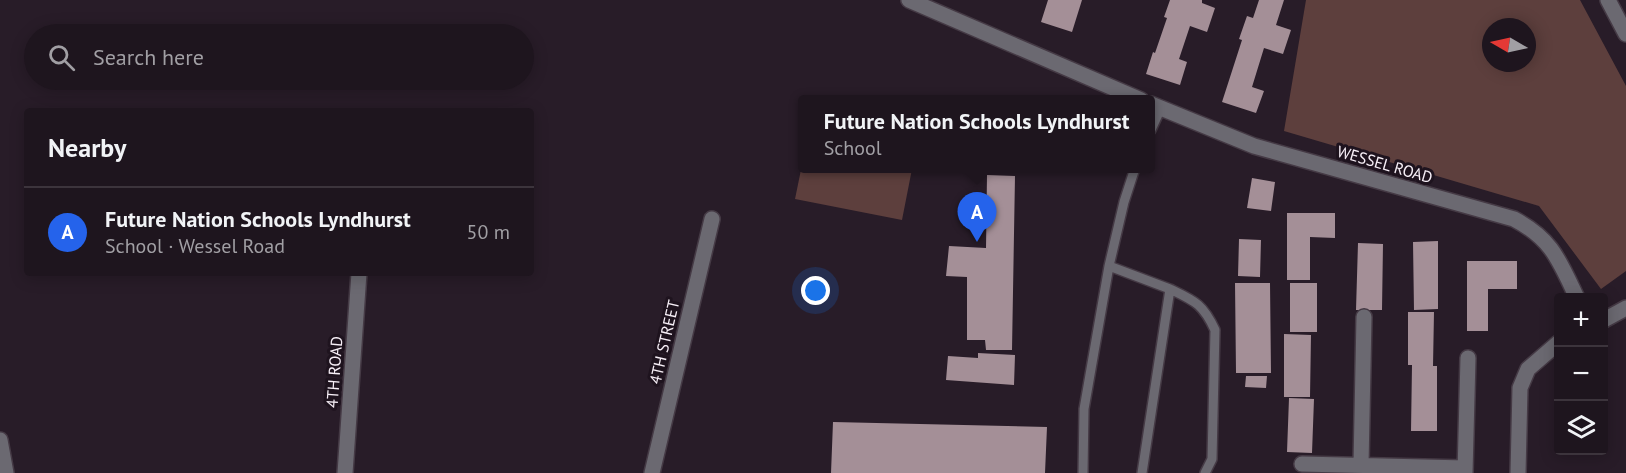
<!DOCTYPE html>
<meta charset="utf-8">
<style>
body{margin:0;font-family:"PT Sans",sans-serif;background:#2b222b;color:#f1f3f6}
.controls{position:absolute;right:18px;bottom:18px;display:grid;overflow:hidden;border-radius:6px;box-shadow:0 3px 15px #0003}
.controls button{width:54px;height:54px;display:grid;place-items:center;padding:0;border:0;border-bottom:2px solid #3c343c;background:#1e151e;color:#f1f3f6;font:30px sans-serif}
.compass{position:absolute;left:1482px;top:18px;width:54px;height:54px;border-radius:50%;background:#1e151e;box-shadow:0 3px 15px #0003;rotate:279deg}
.you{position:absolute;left:816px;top:291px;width:21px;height:21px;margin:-15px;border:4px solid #fff;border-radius:50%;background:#1a73e8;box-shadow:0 0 0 9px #1a73e833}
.badge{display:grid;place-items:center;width:39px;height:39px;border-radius:50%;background:#2563eb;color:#fff;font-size:20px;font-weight:700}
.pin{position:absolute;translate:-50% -50px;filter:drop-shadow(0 2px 3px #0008)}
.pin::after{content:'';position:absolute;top:32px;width:21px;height:18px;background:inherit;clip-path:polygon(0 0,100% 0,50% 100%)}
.popup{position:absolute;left:798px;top:95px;width:357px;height:78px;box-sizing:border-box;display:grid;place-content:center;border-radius:6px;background:#1e151e;filter:drop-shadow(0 2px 4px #0005);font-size:20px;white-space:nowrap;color:#a19fa4}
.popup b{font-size:22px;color:#f1f3f6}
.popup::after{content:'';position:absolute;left:50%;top:100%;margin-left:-12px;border:12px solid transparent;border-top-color:#1e151e}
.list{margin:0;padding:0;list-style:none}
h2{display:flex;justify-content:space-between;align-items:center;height:78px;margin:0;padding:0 24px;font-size:26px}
h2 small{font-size:20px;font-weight:400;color:#a19fa4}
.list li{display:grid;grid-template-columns:39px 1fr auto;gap:18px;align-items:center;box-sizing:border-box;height:90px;padding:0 24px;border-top:2px solid #3c343c}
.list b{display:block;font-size:22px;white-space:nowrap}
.list p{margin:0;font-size:20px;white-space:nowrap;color:#a19fa4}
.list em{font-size:20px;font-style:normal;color:#a19fa4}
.icon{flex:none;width:33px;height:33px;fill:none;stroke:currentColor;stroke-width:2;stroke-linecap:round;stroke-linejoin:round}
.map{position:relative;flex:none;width:1626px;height:473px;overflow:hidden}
.search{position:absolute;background:#1e151e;box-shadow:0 3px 15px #0003;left:24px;top:24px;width:510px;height:66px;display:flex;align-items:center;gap:15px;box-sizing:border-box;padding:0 21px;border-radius:33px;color:#a19fa4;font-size:22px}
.panel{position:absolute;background:#1e151e;box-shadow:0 3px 15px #0003;left:24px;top:108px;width:510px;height:168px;border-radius:6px}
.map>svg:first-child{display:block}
.green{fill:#5d3f3d;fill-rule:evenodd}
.building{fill:#a48f97}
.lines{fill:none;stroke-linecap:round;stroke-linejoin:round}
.service-casing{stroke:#453a45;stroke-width:12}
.minor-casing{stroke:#453a45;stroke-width:18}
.service{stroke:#6b6971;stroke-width:9}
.minor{stroke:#6b6971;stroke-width:15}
.labels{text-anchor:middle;stroke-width:6;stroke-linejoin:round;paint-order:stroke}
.street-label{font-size:16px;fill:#f7eff7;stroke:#1e131e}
</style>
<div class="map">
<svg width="1626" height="473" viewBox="0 0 1626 473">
<rect width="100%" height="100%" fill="#281c28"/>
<path class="green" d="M1306 0H1580L1626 86V271L1601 289 1539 206 1284 131ZM1491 27H1527V63H1491Z
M803 160V168L912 169 902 220 795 199Z"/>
<path class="building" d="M1048 0H1082L1072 32 1041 22Z
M1170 0H1202V3L1215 8 1207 32 1190 26 1179 59 1187 62 1180 85 1146 74 1153 52 1155 53 1167 18 1164 17Z
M1259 0H1284L1276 25 1291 30 1283 54 1264 48 1252 87 1264 91 1256 113 1222 102 1242 40 1239 39 1247 16 1253 18Z
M987 175 1015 176 1012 350H986L985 340H967V277L946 276 949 246 986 248Z
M1252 178 1275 182 1271 211 1247 208Z
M1287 213H1335V238L1310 237V280H1287Z
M1239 239 1261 240 1260 277 1238 276Z
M1438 241V309L1414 310 1413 242Z
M1358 243 1383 244 1382 310H1356Z
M1467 261H1517V289H1488V331H1467Z
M1235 283H1270L1271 373H1236Z
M1290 283H1317V332H1290Z
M1408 312H1434L1433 366H1437V431H1411L1412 365H1408Z
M1284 334 1311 335 1310 397H1284Z
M978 353 1015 355 1014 385 946 380 948 356 978 358Z
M1246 376H1267L1266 388 1245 387Z
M1289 398 1314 399 1312 453 1287 452Z
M833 422 1047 427 1045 473H831Z"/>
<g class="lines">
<defs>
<path id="service" d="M1151 130 1161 108
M1109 266 1170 289 1142 473
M1170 289C1195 301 1203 304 1215 330L1212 459 1205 473
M1083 473 1084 409 1109 266 1124 202 1135 168"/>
<path id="minor" d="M909 0 1141 100
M1608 0 1626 34
M1151 104 1254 146 1514 219C1552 239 1559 260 1577 298
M1604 320 1626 308
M0 440 6 473
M1302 464 1465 468
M1361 465 1364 317
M345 473 359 273
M652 473 712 219
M1465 473 1468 358
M1518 473 1520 388 1528 369 1558 343"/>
</defs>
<use href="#service" class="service-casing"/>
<use href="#minor" class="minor-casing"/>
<use href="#service" class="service"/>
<use href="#minor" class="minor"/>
</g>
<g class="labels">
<g class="street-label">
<text transform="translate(1385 164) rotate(16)" y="6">WESSEL ROAD</text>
<text transform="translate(664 342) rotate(-77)" y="6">4TH STREET</text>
<text transform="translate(334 372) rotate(-86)" y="6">4TH ROAD</text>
</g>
</g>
</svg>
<div class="controls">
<button>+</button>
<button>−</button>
<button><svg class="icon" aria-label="layers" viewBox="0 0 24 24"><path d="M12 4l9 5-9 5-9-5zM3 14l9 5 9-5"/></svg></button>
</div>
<svg class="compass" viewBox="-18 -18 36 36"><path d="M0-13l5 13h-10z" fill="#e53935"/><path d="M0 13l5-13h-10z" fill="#a19fa4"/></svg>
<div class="you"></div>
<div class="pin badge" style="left:977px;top:242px">A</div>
<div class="popup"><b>Future Nation Schools Lyndhurst</b>School</div>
<div class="search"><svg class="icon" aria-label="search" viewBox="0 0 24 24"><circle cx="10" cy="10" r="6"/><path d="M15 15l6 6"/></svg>Search here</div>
<section class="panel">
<h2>Nearby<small></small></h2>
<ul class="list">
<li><span class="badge">A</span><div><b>Future Nation Schools Lyndhurst</b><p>School · Wessel Road</p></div><em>50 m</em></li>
</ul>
</section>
</div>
